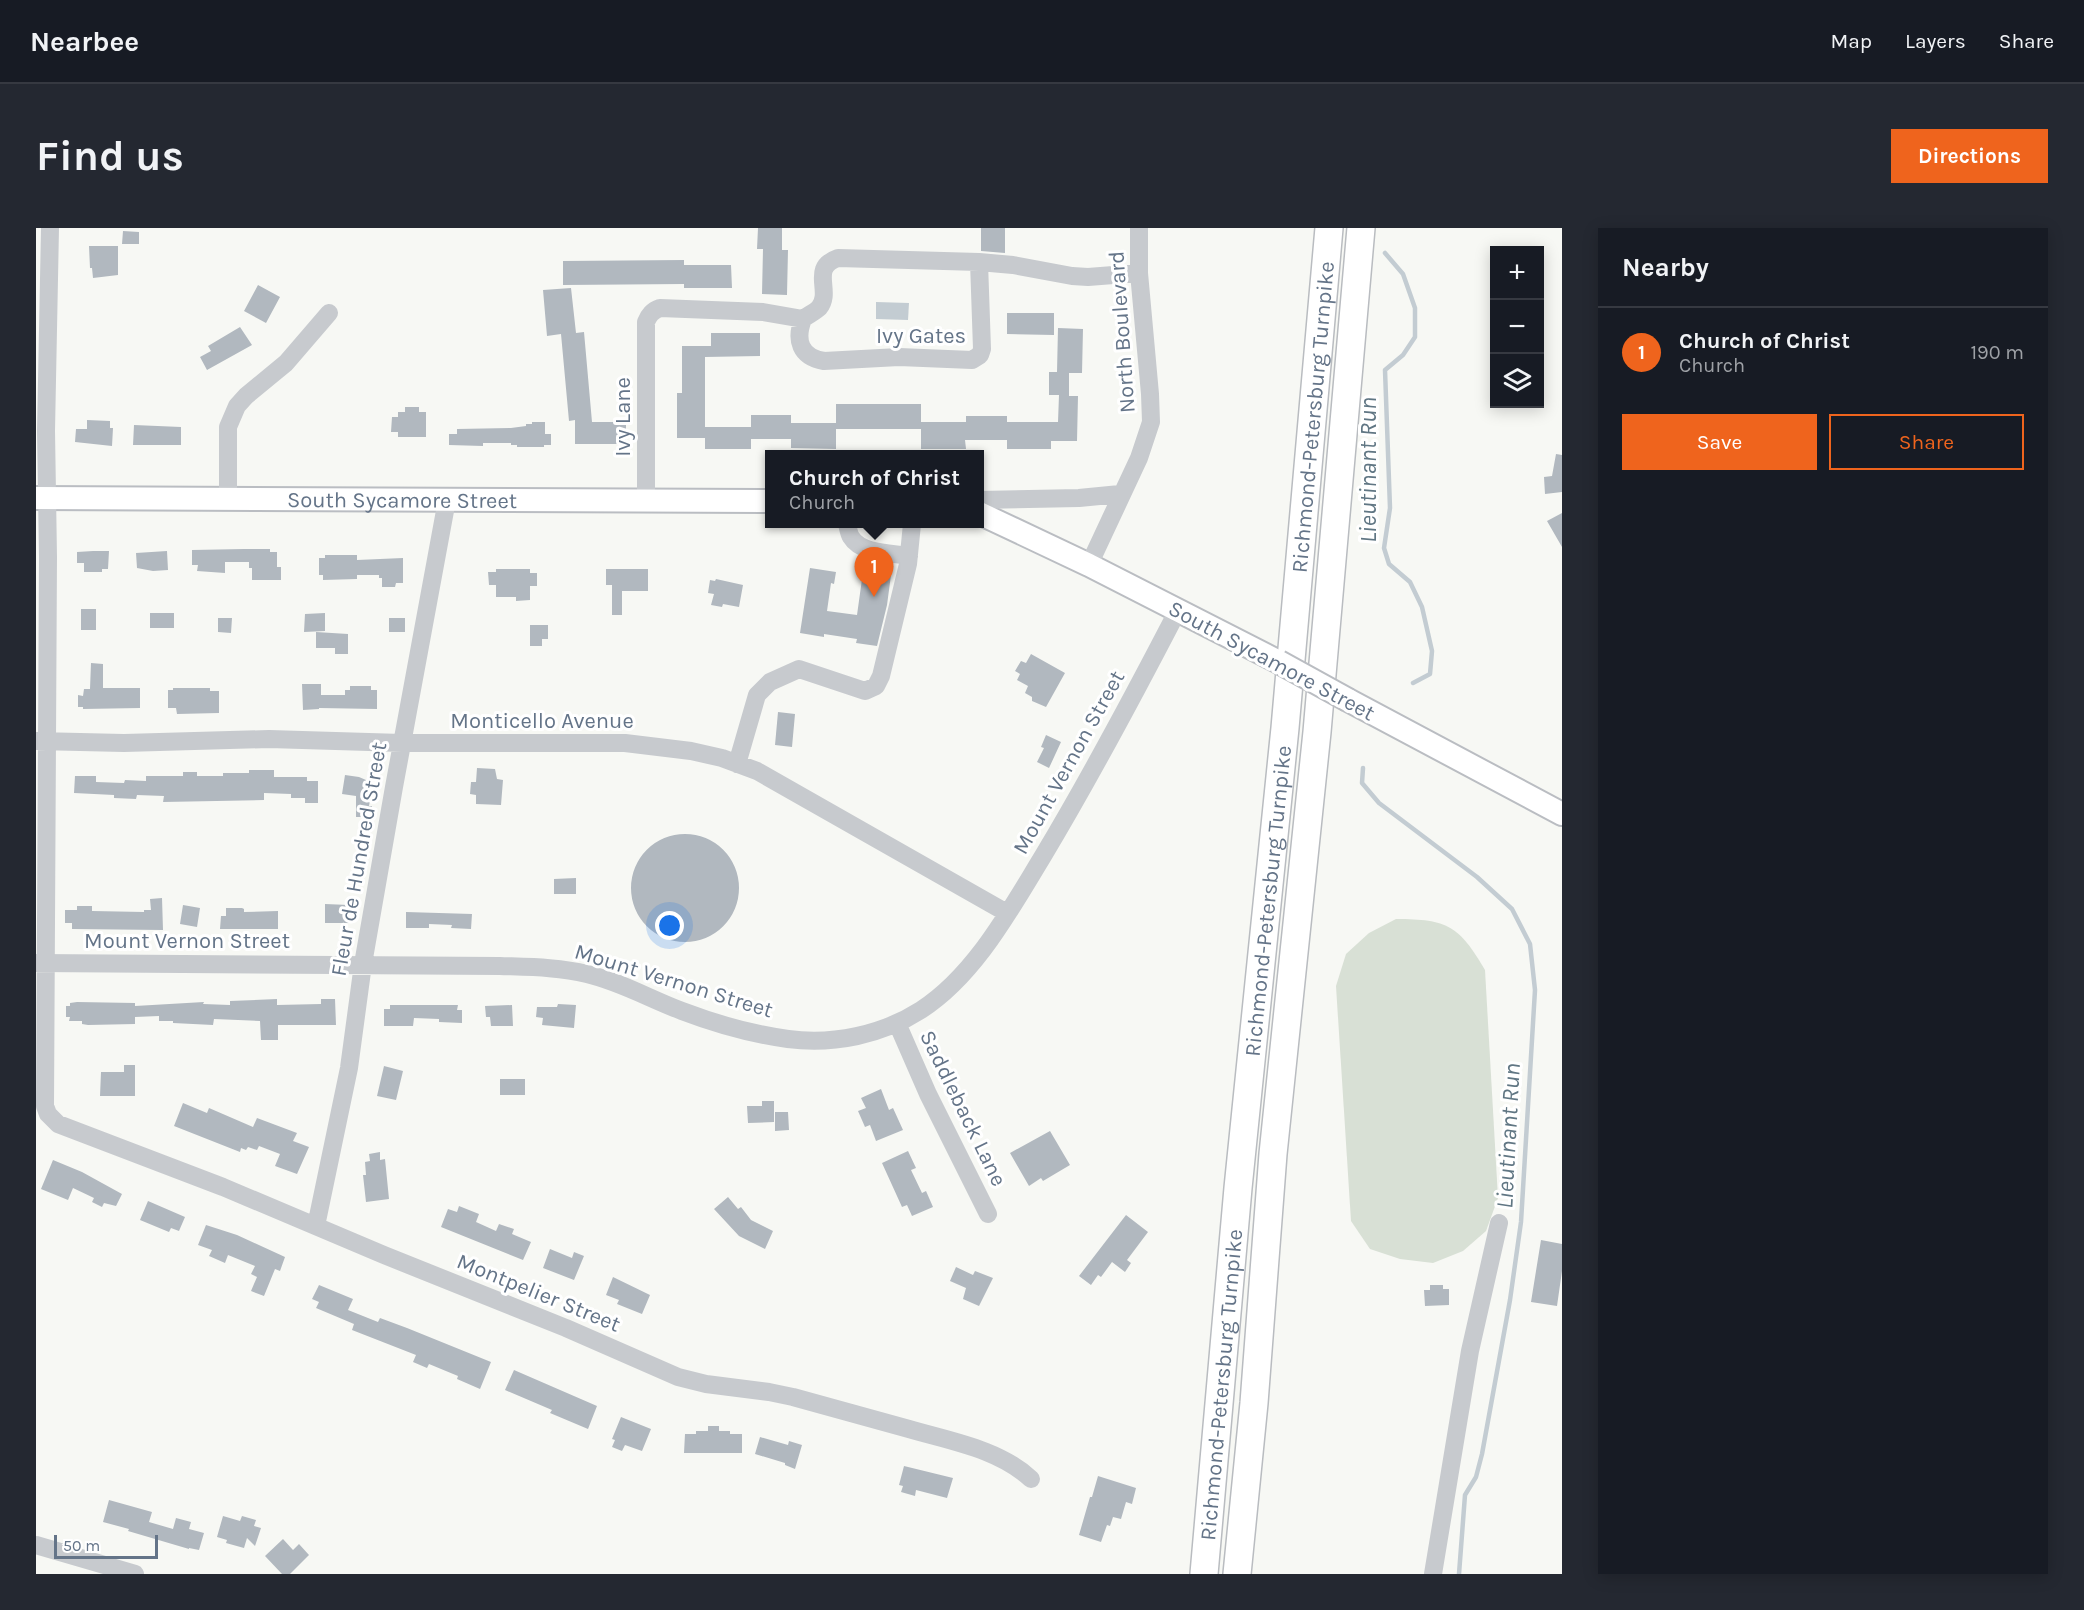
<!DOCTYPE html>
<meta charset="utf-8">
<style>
body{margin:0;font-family:Karla,sans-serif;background:#242831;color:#f1f3f6}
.controls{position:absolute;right:18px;top:18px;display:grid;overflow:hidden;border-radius:0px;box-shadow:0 3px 15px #0003}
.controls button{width:54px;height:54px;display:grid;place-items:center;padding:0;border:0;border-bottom:2px solid #363941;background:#171b24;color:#f1f3f6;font:30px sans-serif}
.scale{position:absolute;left:18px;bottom:15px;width:104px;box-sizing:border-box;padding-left:6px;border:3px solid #647488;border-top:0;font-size:16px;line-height:21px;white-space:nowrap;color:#647488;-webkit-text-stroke:4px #fff;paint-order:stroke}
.you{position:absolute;left:634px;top:698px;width:21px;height:21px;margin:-15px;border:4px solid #fff;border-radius:50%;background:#1a73e8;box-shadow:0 0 0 9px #1a73e833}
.badge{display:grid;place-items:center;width:39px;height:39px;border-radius:50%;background:#ef641d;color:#fff;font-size:20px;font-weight:700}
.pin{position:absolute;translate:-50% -50px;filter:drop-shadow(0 2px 3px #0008)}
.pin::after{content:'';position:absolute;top:32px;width:21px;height:18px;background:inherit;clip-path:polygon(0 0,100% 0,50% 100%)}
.popup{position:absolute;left:729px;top:222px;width:219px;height:78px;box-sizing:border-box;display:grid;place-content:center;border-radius:0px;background:#171b24;filter:drop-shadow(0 2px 4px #0005);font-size:20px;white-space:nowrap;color:#9ea1a6}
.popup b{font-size:22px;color:#f1f3f6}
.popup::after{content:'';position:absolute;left:50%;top:100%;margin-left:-12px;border:12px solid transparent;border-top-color:#171b24}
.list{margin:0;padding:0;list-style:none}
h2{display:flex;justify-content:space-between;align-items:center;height:78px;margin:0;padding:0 24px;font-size:26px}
h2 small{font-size:20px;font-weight:400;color:#9ea1a6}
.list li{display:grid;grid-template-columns:39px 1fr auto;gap:18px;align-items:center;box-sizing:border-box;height:90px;padding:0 24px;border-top:2px solid #363941}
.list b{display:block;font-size:22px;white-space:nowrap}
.list p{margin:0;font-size:20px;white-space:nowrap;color:#9ea1a6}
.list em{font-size:20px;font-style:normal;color:#9ea1a6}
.actions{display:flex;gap:12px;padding:18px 24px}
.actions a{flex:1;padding:14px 0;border:2px solid #ef641d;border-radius:0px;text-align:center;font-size:21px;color:#ef641d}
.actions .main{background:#ef641d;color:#fff}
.icon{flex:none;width:33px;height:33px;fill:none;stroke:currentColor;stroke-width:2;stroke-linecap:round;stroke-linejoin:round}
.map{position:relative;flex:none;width:1526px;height:1346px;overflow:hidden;border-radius:0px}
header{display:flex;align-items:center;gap:36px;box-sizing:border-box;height:84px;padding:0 30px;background:#171b24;border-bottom:2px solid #363941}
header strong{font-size:28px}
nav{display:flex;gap:33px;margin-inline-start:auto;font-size:21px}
.intro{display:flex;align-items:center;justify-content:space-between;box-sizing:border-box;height:144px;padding:0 36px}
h1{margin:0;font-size:42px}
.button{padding:15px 27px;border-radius:0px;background:#ef641d;color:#fff;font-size:21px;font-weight:700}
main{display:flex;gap:36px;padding:0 36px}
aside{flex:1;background:#171b24;border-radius:0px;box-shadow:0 3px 15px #0003}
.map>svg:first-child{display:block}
.green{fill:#d8e0d5}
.water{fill:#c3ccd2}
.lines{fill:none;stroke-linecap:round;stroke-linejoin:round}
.stream{stroke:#c3ccd2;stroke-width:4.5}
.building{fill:#b1b8bf}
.major-casing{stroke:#babdc2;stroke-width:26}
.highway-casing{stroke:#b9bcc0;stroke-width:30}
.minor{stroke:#c7cace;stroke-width:18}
.major{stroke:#fff;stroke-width:22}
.highway{stroke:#fff;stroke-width:27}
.major-bridge-casing{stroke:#babdc2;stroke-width:26;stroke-linecap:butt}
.major-bridge{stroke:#fff;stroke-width:22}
.labels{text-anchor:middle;stroke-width:6;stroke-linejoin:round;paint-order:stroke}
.street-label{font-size:22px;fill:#647488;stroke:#fff}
.water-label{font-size:24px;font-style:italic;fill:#607683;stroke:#fff}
</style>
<header>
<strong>Nearbee</strong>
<nav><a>Map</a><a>Layers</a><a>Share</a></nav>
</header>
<div class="intro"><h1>Find us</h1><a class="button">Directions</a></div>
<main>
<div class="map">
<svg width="1526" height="1346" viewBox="0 0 1526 1346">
<rect width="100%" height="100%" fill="#f7f8f4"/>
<path class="green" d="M1360 691C1412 691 1423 698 1449 742L1462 970 1450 1003 1427 1023 1397 1035 1364 1031 1334 1021 1315 993 1300 758 1310 726 1333 705Z"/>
<path class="water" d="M840 74 873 75 872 92 840 91Z"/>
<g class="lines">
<path class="stream" d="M1349 25 1367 46 1379 80V109L1367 127 1349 142 1354 280 1348 320 1353 336 1374 354 1386 379 1396 423 1394 446 1377 455
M1327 540 1326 555 1343 575 1441 649 1476 681 1494 716 1499 762 1485 994 1474 1072 1446 1226 1440 1249 1429 1267 1423 1346"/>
</g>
<path class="building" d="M722 0H746V22H752L751 67 726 66 727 21H721Z
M945 0H969V25L945 23Z
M87 3 103 4V16H86Z
M53 18H82V47L57 50 56 40H54Z
M648 32V37H695L696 60H648V56L527 57V33Z
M222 57 244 69 230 95 208 83Z
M535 60 540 105 548 104 556 194H590V216H539V192L533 193 525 106 511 108 507 62Z
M971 85H1018V107L971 106Z
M204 99 216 117 171 142 164 129 175 123 172 118Z
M1022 100 1047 101 1046 145H1033V168H1042L1041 213H1015V221H971V212H929L930 221H885V201H800V221L755 220V211H715V221H669V210H641V165H646V118H675V105H724V128L669 129V199H715V187H755V195H800V176H885V194H930V188H971V194H1022L1023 167H1013V144H1021Z
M369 179H383V184H390V209H362V204H355L356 189H362V184H369Z
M51 192 74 193V200H77L76 218 39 214 40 201H51Z
M496 194H509V206H515V217H508V219H481V217H475V215H447V218L413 217V206H421V201L475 200 490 198V196H496Z
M98 197 145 199V217H97Z
M1520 226 1526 227V264L1509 266 1508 249 1516 248Z
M1526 285V319L1511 293Z
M208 321H234V324H241V339H245V352H216V340H213V334H189V345L161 343 162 337H156V322Z
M57 323H73L72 341H66V344H48V335H41V324Z
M131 323 132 342 117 343 101 340 100 325Z
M289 327H321V332L367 330V355H360L359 359H346V350H343V347H321V351L287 352V347H283V330H289Z
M832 335 852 338 851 346 855 347 851 377 841 418 820 415 821 411 788 406V409L764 405 774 340 800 344 798 356 795 355 791 383 821 387 827 344H831Z
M460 341H494V345H501V358H494V372L480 373V369H460V357H453L452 344H460Z
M570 341H612V363H586V387H576V357H570Z
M680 351 707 357 703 379 687 376 686 379 675 377 678 366 672 365 674 352 679 353Z
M45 381H60V402H45Z
M114 385H138V400H114Z
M289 385V403L268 404 269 386Z
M182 390H196L195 405 182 404Z
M353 390H369V404H353Z
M494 397H512V411H506V418H494Z
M280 404 312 406V426H299V420H280Z
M995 426 1029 445 1010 479 996 473V469L989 465 992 458 981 452 984 446 979 443 985 433 990 435Z
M55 435 67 436V460H104V480L47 481V479H42V467L47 468 48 461H54Z
M266 456H285V467H309V462H314V458H335V462H341V481L283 480V481L267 482Z
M137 460H174V463H183V485L141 486 140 480H132V462H137Z
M742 484 759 486 756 519 739 517Z
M1010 507 1025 514 1013 540 1001 534 1008 520 1005 519Z
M441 540 459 541 461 551 467 552 465 577 440 576V567L434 566 435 554H440Z
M213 542H238V549H271V553H282V575H269V570H255V566L228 565V572L127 574 128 568 101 567 100 571 78 570V567L38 565 39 548H60V554L88 555 89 552 110 553V548H147V544H161V548H187V545H213Z
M309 547 323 549 330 552V554L337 555 333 578H336V589H320V568L306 566Z
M595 660a54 54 0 1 1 108 0a54 54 0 1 1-108 0Z
M540 650V666H518V651Z
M126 670 127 702 36 701V695H29V682H41V678H56V683L108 684V682H115L114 671Z
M289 676 313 677V695H289Z
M147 677 164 680 161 699 144 696Z
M190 680H206L208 681V684L242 683V701H184L185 688H190Z
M370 684 436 686 435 701 415 700 416 697 393 696V700H370Z
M241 771V777L285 776V771H299L300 797H242V812H225L224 793 178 791 177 797 137 795V793H123V788L99 789V796L52 797 46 796V793H33L34 789H30V778H34V775L41 774 99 775V778L168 774 167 776 194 777V773Z
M522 776 540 777 538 800 506 797 507 790 500 789 501 779H521Z
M354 777H422L421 782H426V795L403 794V791L378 790 377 798H348V781H354Z
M476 777 477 798H455L454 789H450L449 778Z
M88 837H99V868H64L65 844H88Z
M348 838 367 843 360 872 341 868Z
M464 851H489V867H464Z
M845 861 853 882 857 880 867 902 840 913 834 897 829 899 822 883 830 880 825 870Z
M726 873H738V894L712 895 711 878H726Z
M147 875 171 885 173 880 217 899 221 890 261 905 257 913 273 919 261 946 239 938 244 926 223 918 221 922 212 919 210 922 205 920 204 924 138 898Z
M739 884H752L753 902 739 903Z
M1014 903 1034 937 1007 953 1005 950 993 958 974 925Z
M872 923 880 940 875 942 886 965 890 963 897 979 876 988 871 977 866 979 846 935Z
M344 924V932L349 931 353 971 330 974 327 947H330L329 934 334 933 333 926Z
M17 932 46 944 86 966 80 978 68 975 66 979 56 974 58 970 37 960 32 972 5 961Z
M692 969 702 981 705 979 715 992 737 1003 729 1021 703 1008 678 981Z
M112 973 149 989 143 1003 135 1000 133 1004 104 992Z
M423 978 443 986 440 994 460 1003 463 996 478 1001 476 1006 495 1014 487 1032 405 999 412 981 421 984Z
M1090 987 1112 1004 1091 1032 1095 1035 1089 1044 1076 1034 1065 1049 1062 1047 1055 1057 1043 1048Z
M170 997 201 1007 249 1029 244 1043 239 1041 228 1068 215 1063 221 1049 215 1046 219 1038 192 1027 189 1035 173 1028 176 1022 162 1017Z
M1505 1012 1526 1016V1043L1521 1078 1495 1074Z
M514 1021 536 1030 538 1024 548 1028 538 1052 507 1040Z
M920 1039 937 1047 939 1043 957 1050 943 1078 927 1071 930 1060 914 1053Z
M577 1049 614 1067 606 1086 581 1076 583 1072 570 1067Z
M283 1057 317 1071 312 1082 342 1094 344 1090 371 1100 455 1134 444 1161 421 1151 422 1148 393 1136 391 1140 377 1134 380 1127 316 1102 318 1096 280 1080 283 1074 276 1071Z
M1394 1057H1407V1061H1413V1077L1389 1078 1388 1062H1394Z
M478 1142 561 1178 552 1201 514 1185 516 1182 469 1162Z
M585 1189 615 1201 606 1223 589 1217 586 1223 576 1219 579 1212 576 1211Z
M672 1198H683V1203H694V1206H706V1225H648L649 1206H660V1203H672Z
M724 1209 752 1217 753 1213 766 1217 759 1241 749 1237V1235L719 1226Z
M868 1238 917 1250 911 1270 880 1262 879 1268 865 1264 867 1258 863 1257Z
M1062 1248 1100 1260 1096 1276 1090 1274 1085 1291 1077 1289 1074 1298 1071 1297 1065 1314 1043 1307 1054 1269H1056Z
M73 1272 116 1284 113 1294 137 1301 140 1290 155 1294 153 1301 168 1305 163 1322 153 1320V1321L92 1303 93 1301 67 1294Z
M187 1288 204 1293 206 1288 220 1292 218 1298 225 1300 219 1318 211 1310 208 1320 190 1315 191 1312 181 1309Z
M247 1311 257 1322 263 1316 273 1327 254 1346H246L229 1328Z"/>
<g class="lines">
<defs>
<g id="major">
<path id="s1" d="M0 270 733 273"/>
<path d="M943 285 1053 337 1243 434"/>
<path d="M1312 472 1526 586"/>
</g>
<g id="highway">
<path id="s2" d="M1168 1346 1202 960 1249 500 1293 0"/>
<path d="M1201 1346 1218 1175 1237 926 1281 504 1325 0"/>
</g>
</defs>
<use href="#major" class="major-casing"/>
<use href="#highway" class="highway-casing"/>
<path class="minor" d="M14 0 10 203 12 329 9 878 12 886 22 896 187 959 348 1027 530 1100 642 1149 670 1156 733 1164 757 1169C796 1180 834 1190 873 1201 914 1213 963 1221 995 1251
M767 91C759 112 764 129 788 133L863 129 936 132 944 127 946 121 943 34
M192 271V199L201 178 210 168 250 135 293 85
M610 272V94C613 87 616 83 624 80L727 84 767 91C772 87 779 84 783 80 797 63 773 40 802 30L943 34 977 37 1036 48 1052 49 1103 45
M943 272 1043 270 1084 266
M811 296C812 300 813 306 815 309 825 326 856 325 873 328
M1053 337 1103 230 1115 194 1114 166 1103 45V0
M0 513 88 515 233 511 366 515H589L655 523 686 530 721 543 971 685
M701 536 721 467 734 454 763 441 829 463 840 458 845 448 872 336 876 296
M0 735 464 738C493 739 523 739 551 746 585 754 614 771 646 783 680 796 716 806 752 811 797 817 846 807 885 782 939 747 974 682 1007 628 1055 548 1099 465 1142 382
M861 795 892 866 952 986
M280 998 313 840 327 736 358 559 411 272
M0 1317 99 1346
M1397 1346 1434 1123 1463 995"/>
<use href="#major" class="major"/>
<use href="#highway" class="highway"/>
<defs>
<path id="major-bridge" d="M1243 434 1312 472"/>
</defs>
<use href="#major-bridge" class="major-bridge-casing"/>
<use href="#major-bridge" class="major-bridge"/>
</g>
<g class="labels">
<g class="street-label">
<text transform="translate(1085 104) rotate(-94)" y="8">North Boulevard</text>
<text x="885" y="115">Ivy Gates</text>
<text transform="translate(586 189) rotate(-90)" y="8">Ivy Lane</text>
<text dy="8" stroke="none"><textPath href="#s2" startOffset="1162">Richmond-Petersburg Turnpike</textPath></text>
<text dy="8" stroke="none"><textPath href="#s1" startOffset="366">South Sycamore Street</textPath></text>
<text transform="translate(1236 432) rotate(28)" y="8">South Sycamore Street</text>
<text x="506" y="500">Monticello Avenue</text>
<text transform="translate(1032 534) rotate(-61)" y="8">Mount Vernon Street</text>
<text transform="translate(322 631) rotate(-80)" y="8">Fleur de Hundred Street</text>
<text dy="8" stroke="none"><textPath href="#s2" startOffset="676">Richmond-Petersburg Turnpike</textPath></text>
<text x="151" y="720">Mount Vernon Street</text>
<text transform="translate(638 752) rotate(17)" y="8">Mount Vernon Street</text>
<text transform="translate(928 880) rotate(64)" y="8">Saddleback Lane</text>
<text transform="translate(503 1064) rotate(22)" y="8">Montpelier Street</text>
<text dy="8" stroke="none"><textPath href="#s2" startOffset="190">Richmond-Petersburg Turnpike</textPath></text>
</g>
<g class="water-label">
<text transform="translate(1332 242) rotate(-90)" y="8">Lieutinant Run</text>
<text transform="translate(1472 908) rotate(-87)" y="8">Lieutinant Run</text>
</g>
</g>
</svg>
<div class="controls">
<button>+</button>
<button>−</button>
<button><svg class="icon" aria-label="layers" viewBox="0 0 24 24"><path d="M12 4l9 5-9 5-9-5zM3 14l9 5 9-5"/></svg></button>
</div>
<div class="scale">50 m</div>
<div class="you"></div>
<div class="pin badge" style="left:838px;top:369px">1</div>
<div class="popup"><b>Church of Christ</b>Church</div>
</div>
<aside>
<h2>Nearby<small></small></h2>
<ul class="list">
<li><span class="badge">1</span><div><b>Church of Christ</b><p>Church</p></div><em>190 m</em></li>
</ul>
<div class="actions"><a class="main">Save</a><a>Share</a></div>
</aside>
</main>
